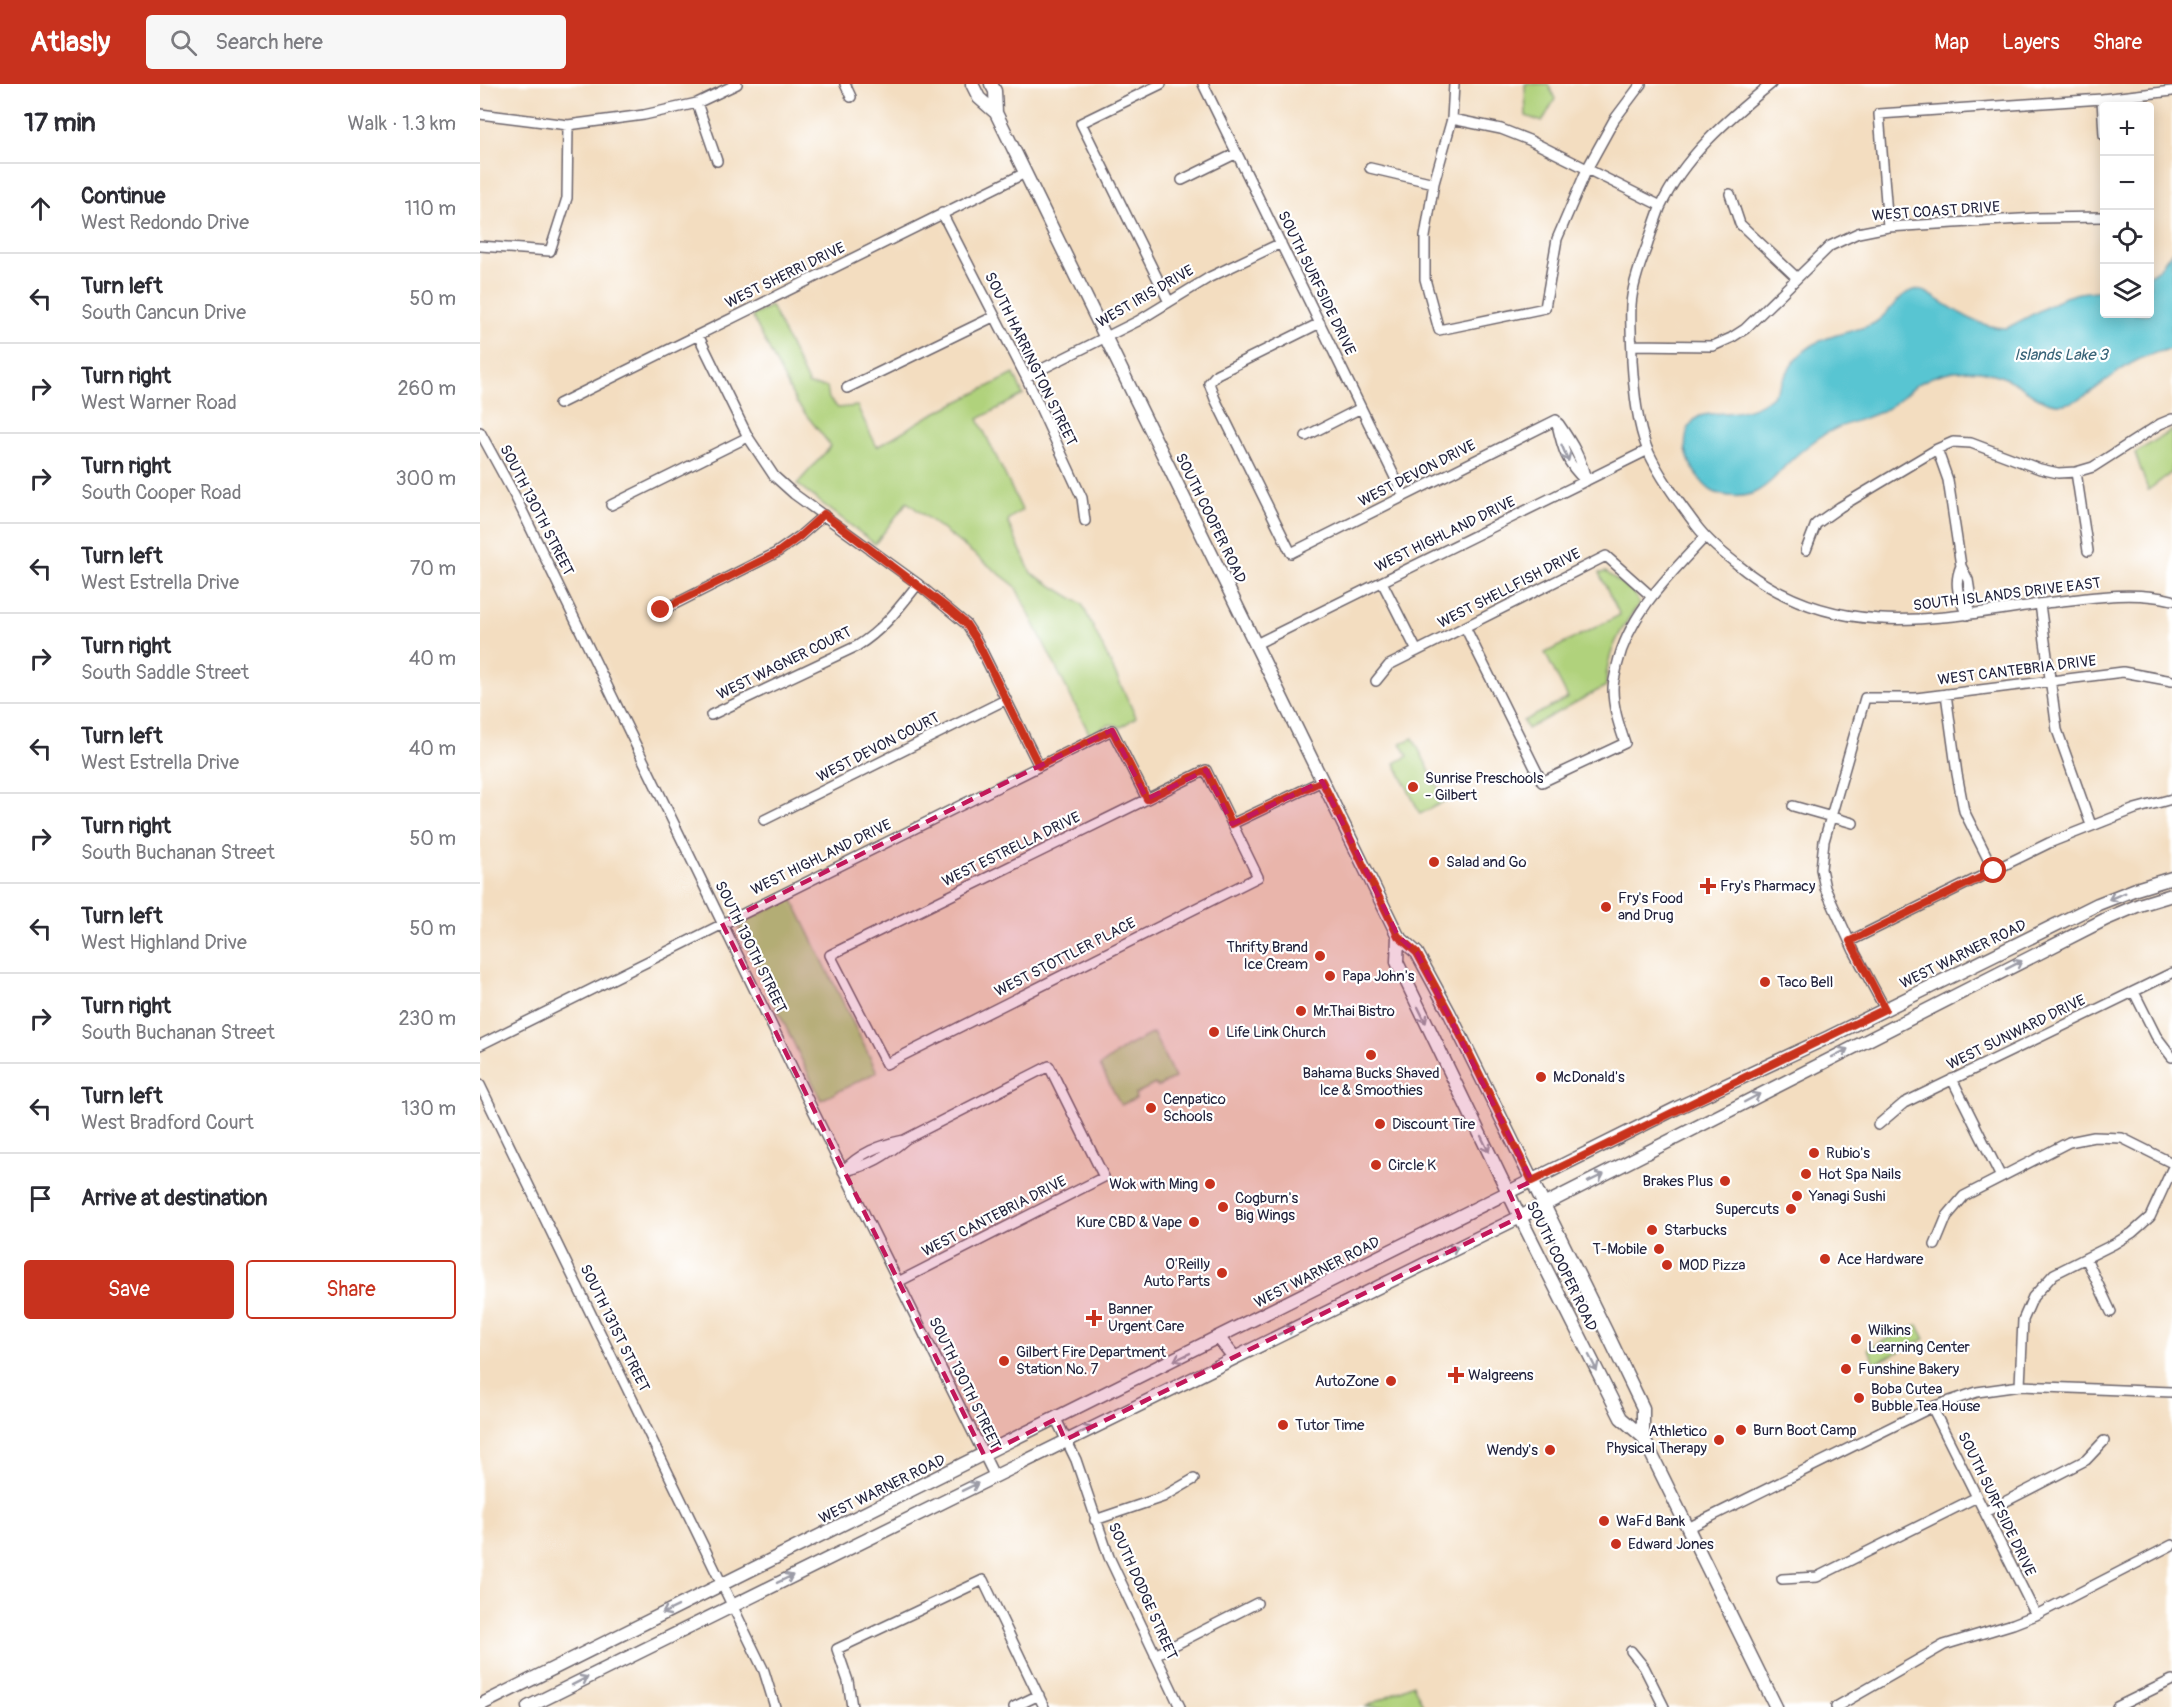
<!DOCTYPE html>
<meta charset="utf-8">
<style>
body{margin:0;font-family:Pangolin,sans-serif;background:#f7f7f7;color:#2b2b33}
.controls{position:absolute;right:18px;top:18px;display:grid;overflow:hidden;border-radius:6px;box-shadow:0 3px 15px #0003}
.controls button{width:54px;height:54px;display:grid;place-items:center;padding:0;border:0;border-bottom:2px solid #e1e1e2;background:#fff;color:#2b2b33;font:30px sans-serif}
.stop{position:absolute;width:18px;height:18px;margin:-14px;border:4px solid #c8321e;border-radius:50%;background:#fff}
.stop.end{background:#c8321e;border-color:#fff;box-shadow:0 2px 6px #0008}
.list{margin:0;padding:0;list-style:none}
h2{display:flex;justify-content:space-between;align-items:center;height:78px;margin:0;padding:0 24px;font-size:26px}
h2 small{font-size:20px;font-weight:400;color:#7c7c81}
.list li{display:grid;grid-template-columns:39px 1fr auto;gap:18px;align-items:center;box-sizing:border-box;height:90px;padding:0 24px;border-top:2px solid #e1e1e2}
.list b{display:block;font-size:22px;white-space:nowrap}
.list p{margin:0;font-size:20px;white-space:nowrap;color:#7c7c81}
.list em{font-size:20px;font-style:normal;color:#7c7c81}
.actions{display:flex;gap:12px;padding:18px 24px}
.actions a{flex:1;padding:14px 0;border:2px solid #c8321e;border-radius:6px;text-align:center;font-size:21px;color:#c8321e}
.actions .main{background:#c8321e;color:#fff}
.icon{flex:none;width:33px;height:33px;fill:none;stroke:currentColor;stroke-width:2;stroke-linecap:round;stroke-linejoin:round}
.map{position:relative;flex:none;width:1692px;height:1623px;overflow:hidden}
header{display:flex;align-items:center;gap:36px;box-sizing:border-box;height:84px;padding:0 30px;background:#c8321e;color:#fff}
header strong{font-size:28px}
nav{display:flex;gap:33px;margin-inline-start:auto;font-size:21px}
.search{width:420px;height:54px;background:#f7f7f7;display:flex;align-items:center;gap:15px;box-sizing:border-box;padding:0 21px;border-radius:6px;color:#7c7c81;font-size:22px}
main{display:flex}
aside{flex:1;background:#fff}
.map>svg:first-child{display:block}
.green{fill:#b0d27b;stroke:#697a5b;stroke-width:1.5}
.water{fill:#59c5d2;stroke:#3e7486;stroke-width:1.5}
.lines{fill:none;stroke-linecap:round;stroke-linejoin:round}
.minor-casing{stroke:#6b636a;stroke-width:12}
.major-casing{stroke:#6b636a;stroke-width:15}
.minor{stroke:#fff;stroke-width:9}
.major{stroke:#fff;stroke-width:12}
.oneway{stroke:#9c9ca7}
.route{stroke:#c8321e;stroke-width:8}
.marked{fill:#c2185b;fill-opacity:0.2;stroke:#c2185b;stroke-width:4.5;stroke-dasharray:12 8;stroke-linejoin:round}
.poi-dot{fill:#c8321e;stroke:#fff;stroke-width:2}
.labels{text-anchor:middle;stroke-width:4.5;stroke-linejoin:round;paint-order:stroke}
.street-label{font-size:15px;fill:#22223b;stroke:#fff}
.poi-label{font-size:15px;fill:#22223b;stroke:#fff;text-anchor:start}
.water-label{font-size:16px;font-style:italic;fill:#386377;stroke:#fff}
</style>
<header>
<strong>Atlasly</strong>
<div class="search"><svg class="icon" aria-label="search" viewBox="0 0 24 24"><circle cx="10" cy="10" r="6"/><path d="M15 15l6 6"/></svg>Search here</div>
<nav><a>Map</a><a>Layers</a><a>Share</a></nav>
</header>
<main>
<aside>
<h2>17 min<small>Walk · 1.3 km</small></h2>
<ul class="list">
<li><svg class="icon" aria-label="ahead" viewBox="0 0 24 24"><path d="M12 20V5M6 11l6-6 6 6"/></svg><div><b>Continue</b><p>West Redondo Drive</p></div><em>110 m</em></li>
<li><svg class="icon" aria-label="left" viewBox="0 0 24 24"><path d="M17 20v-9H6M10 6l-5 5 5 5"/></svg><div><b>Turn left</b><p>South Cancun Drive</p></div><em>50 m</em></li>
<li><svg class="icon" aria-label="right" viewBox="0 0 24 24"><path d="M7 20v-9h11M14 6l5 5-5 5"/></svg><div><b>Turn right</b><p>West Warner Road</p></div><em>260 m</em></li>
<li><svg class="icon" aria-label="right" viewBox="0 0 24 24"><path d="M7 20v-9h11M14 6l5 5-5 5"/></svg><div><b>Turn right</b><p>South Cooper Road</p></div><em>300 m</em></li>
<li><svg class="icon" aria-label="left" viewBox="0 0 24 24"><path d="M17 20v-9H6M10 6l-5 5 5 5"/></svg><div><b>Turn left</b><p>West Estrella Drive</p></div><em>70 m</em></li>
<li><svg class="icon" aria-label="right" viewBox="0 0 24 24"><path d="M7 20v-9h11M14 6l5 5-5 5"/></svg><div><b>Turn right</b><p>South Saddle Street</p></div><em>40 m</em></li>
<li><svg class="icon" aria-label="left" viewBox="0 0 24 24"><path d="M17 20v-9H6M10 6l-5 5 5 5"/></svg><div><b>Turn left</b><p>West Estrella Drive</p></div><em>40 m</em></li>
<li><svg class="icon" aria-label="right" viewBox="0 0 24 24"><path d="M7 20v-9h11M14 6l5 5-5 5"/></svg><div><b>Turn right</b><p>South Buchanan Street</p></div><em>50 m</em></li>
<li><svg class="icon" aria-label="left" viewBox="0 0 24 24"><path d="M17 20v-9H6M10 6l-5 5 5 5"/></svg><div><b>Turn left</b><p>West Highland Drive</p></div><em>50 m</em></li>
<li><svg class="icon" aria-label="right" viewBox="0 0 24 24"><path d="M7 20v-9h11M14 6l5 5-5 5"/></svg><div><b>Turn right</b><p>South Buchanan Street</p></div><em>230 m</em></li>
<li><svg class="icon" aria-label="left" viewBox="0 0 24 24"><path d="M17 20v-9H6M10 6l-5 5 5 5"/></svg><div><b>Turn left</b><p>West Bradford Court</p></div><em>130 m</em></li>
<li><svg class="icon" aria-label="arrive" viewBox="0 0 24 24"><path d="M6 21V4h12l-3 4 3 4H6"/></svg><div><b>Arrive at destination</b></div></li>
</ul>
<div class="actions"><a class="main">Save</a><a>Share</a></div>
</aside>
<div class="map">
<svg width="1692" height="1623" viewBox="0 0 1692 1623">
<rect width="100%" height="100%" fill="#fff"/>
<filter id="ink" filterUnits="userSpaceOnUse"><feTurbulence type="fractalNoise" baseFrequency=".0167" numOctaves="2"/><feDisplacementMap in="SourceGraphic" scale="12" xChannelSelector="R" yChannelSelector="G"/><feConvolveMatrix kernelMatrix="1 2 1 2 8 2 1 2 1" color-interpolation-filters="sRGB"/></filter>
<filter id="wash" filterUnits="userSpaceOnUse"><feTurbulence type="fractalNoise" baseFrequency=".008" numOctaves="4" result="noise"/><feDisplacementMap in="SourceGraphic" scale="24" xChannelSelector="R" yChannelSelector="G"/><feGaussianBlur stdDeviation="1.35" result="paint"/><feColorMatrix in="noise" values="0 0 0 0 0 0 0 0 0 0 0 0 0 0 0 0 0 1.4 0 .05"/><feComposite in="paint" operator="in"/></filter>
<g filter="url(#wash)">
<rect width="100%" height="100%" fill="#f3ddc0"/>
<path class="green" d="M1045 0H1068L1075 15 1062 38 1046 32Z
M291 222 329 301 347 303 349 315 358 324 377 322 397 363 447 333 534 290 543 311 498 335 542 426 529 435 528 439 551 489 602 520 656 633 641 643C630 636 620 645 610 651L535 502 427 418 395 460 317 400 351 362 316 318 272 232Z
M1692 346V388L1668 406 1655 369Z
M1126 488 1155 510 1159 520C1141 544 1125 571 1126 602L1047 645 1043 637 1088 614 1065 569 1140 531 1119 489Z
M933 654 965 717 940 730 915 679 928 672 921 659Z
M312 814 397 988 341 1016 259 845 263 838Z
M673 949 695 994 677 1003 675 1000 655 1010 656 1014 641 1021 620 982 646 963Z
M1438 1241 1445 1255 1396 1279 1388 1264Z
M933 1600 944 1623H885Z"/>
<path class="water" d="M1692 167V265C1673 268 1653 277 1638 288 1622 299 1604 317 1584 320 1564 322 1550 308 1535 299 1506 282 1469 282 1440 299 1428 306 1419 317 1408 324 1385 337 1359 339 1337 355 1326 363 1316 371 1306 381 1297 391 1288 402 1276 408 1264 414 1244 414 1232 407 1221 400 1210 382 1207 370 1203 358 1207 340 1218 333 1225 329 1236 330 1245 329 1260 328 1275 325 1287 316 1300 307 1304 292 1313 279 1333 252 1359 252 1388 242 1409 235 1421 201 1442 206 1468 220 1496 245 1527 244L1585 213 1599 209 1624 206V230H1670V191L1680 184Z"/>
</g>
<g filter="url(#ink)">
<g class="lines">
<defs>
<path id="minor" d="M365 0 371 13
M681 0 601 39 689 218
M723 0 924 412
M974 0 972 35 954 99 945 153V195L959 246 1065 224 1077 155 1107 85 1134 36 1161 0
M1291 0C1249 34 1203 73 1180 124 1175 137 1171 150 1167 162 1160 180 1152 202 1151 221 1150 240 1152 259 1152 277 1154 307 1157 340 1168 367 1180 393 1198 417 1215 440 1229 459 1248 473 1267 488 1361 558 1460 534 1566 519 1607 514 1652 506 1692 516
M1622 15 1624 51
M217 19 237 77
M0 30 88 41 164 31 217 19 257 0
M972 35 1021 45 1049 56 1181 122
M890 84 954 99
M702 96 757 69
M1250 110 1260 140 1316 193
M462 129 546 293 602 414 605 437
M1408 143 1399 30 1622 15 1692 7
M0 162 70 167 87 114 88 41
M840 239 737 290 729 299 735 315 811 469 1076 336
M218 251 268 353 294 392 314 410 438 500 486 540 497 557 559 682
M1152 261 1233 262 1251 254 1265 245 1350 162 1378 149 1408 143 1557 134 1624 133
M546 293 658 237 730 193 801 159
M367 304 513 233
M79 320 545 89
M1076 336C1082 362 1085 379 1106 397
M1079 340C1092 359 1102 375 1106 397
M0 348 36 414 330 1020 514 1391
M826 352 881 324
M1457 365 1468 396 1481 482 1488 496 1491 515 1487 531
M1596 388 1608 467
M131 421 268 353
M1326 466 1336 440 1360 423 1457 365 1473 358 1491 359 1560 385 1578 389 1596 388 1613 383 1680 340 1692 335
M1481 482C1473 500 1479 514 1487 531
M902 498 937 567
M1560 520 1577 646 1611 741
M181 527 296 469 320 452 344 431
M985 543 1062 698 1145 659C1139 641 1133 624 1133 605 1133 597 1136 589 1137 582 1149 529 1190 491 1225 453
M776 560 1168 366
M896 597 909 581 1126 472 1171 512
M1466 610 1477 690 1484 727 1514 787
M231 631 377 562C403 546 419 524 438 500
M726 686 778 793 406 980 350 871Z
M1313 722 1373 739
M284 736 525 616
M752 740 842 697
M1370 857 1569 759 1655 725 1692 715
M1654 908 1676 952 1692 973
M1405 925 1374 867 1345 804 1341 785 1344 757 1385 614H1436L1643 588 1692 597
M0 961 632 646 667 715
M1472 995 1521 1093
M0 1001 284 1587 295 1623
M1398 1041 1424 1019 1692 889
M363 1087C388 1083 407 1071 426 1055L569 982 624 1093 418 1198
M363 1087C380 1069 400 1061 424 1056
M1455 1161 1467 1132 1484 1112 1589 1058 1614 1053 1642 1054 1692 1079
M1606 1174 1631 1228
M1540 1302 1543 1236 1553 1213 1574 1190 1634 1160 1652 1149 1670 1133 1692 1085
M1452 1323 1556 1531
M576 1335 596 1376 629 1473 700 1623
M1505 1428 1606 1376 1624 1357
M615 1436 683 1413 714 1395
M1208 1444 1452 1323 1497 1308 1540 1302 1692 1308
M1302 1495 1337 1493 1497 1413
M1151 1567 1164 1583 1184 1623
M675 1571 777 1519
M372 1623 368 1597 357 1565 503 1496 564 1623
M534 1623 559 1611
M1356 1623 1464 1561 1533 1540 1556 1531 1692 1461
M1637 1623 1692 1596"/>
<path id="major" d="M492 0 499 14 516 29
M511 0 515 7 516 29 918 852 937 869 969 928 1126 1247 1163 1324V1353
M918 852 917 878 1040 1133 1141 1334 1163 1353 1296 1623
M739 1254 754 1273
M0 1621 1197 1024 1349 953 1618 820 1656 805 1692 794
M48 1623 1040 1133 1626 835 1659 821 1692 811"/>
</defs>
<use href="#minor" class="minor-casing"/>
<use href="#major" class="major-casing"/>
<use href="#minor" class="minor"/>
<use href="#major" class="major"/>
</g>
<defs><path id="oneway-shaft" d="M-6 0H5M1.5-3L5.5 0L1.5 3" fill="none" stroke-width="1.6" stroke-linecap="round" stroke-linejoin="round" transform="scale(1.5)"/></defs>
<g class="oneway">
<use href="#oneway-shaft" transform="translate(1085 369) rotate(67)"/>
<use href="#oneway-shaft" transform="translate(1637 812) rotate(158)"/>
<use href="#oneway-shaft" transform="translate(1534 881) rotate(-27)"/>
<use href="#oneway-shaft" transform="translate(942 931) rotate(64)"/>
<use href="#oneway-shaft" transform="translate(1360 969) rotate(-27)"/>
<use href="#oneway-shaft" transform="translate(1272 1014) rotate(-28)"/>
<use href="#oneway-shaft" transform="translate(1005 1060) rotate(64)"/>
<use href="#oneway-shaft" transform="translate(1116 1094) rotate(-26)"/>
<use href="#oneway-shaft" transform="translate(970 1167) rotate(-26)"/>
<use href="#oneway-shaft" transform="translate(806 1247) rotate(-26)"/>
<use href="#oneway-shaft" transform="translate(702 1273) rotate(154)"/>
<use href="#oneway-shaft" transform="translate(1113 1279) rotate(63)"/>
<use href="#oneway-shaft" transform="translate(604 1347) rotate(-26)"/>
<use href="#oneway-shaft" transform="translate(490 1403) rotate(-26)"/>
<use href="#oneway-shaft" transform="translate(305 1495) rotate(-26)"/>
<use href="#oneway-shaft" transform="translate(190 1526) rotate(154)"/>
<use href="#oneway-shaft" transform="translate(100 1597) rotate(-27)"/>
</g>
</g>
<g class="lines" filter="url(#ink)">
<path class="route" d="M181 526 297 469 320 452 344 430 470 526 486 540 497 557 559 682 632 646 667 715 726 686 752 740 842 697 918 852 937 869 969 928 1052 1097 1405 925 1370 857 1514 787"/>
</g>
<path class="marked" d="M632 646 667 715 726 686 752 740 842 697 918 852 937 869 1052 1097 1029 1108 1040 1133 585 1356 576 1335 504 1371 242 839Z"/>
<g class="poi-dot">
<circle cx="933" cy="703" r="6"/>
<circle cx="954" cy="778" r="6"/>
<path d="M1225 793h6v6h6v6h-6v6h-6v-6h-6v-6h6z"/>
<circle cx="1126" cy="823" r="6"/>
<circle cx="840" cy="872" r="6"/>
<circle cx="850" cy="892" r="6"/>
<circle cx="1285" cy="898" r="6"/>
<circle cx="821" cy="927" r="6"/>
<circle cx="734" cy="948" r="6"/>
<circle cx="891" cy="971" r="6"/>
<circle cx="1061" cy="993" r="6"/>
<circle cx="671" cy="1024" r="6"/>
<circle cx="900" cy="1040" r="6"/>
<circle cx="1334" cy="1069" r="6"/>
<circle cx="896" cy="1081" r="6"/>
<circle cx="1326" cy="1090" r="6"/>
<circle cx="1245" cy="1097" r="6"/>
<circle cx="730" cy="1100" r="6"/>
<circle cx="1317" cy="1112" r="6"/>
<circle cx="743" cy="1123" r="6"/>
<circle cx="1311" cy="1125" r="6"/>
<circle cx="714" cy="1138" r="6"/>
<circle cx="1172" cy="1146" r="6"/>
<circle cx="1179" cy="1165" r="6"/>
<circle cx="1345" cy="1175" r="6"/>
<circle cx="1187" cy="1181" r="6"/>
<circle cx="742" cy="1189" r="6"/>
<path d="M611 1225h6v6h6v6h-6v6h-6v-6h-6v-6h6z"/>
<circle cx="1376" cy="1255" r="6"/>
<circle cx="524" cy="1277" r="6"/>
<circle cx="1366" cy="1285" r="6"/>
<path d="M973 1282h6v6h6v6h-6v6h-6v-6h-6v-6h6z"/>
<circle cx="911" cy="1297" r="6"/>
<circle cx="1379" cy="1314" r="6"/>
<circle cx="803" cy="1341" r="6"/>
<circle cx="1261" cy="1346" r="6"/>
<circle cx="1239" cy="1356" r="6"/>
<circle cx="1070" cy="1366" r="6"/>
<circle cx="1124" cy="1437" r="6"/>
<circle cx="1136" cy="1460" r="6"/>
</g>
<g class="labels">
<g class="street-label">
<text transform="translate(1456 127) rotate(-4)" y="5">WEST COAST DRIVE</text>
<text transform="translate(305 191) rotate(-26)" y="5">WEST SHERRI DRIVE</text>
<text transform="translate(837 199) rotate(64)" y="5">SOUTH SURFSIDE DRIVE</text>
<text transform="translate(665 212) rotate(-30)" y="5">WEST IRIS DRIVE</text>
<text transform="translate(551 275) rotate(64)" y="5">SOUTH HARRINGTON STREET</text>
<text transform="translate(937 389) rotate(-27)" y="5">WEST DEVON DRIVE</text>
<text transform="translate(57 426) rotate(63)" y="5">SOUTH 130TH STREET</text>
<text transform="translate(731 434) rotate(64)" y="5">SOUTH COOPER ROAD</text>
<text transform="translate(965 450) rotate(-26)" y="5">WEST HIGHLAND DRIVE</text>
<text transform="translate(1029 504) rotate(-27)" y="5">WEST SHELLFISH DRIVE</text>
<text transform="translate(1527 510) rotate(-7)" y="5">SOUTH ISLANDS DRIVE EAST</text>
<text transform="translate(304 579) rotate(-26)" y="5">WEST WAGNER COURT</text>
<text transform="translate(1537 586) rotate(-7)" y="5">WEST CANTEBRIA DRIVE</text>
<text transform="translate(398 663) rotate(-27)" y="5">WEST DEVON COURT</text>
<text transform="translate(531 765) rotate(-26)" y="5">WEST ESTRELLA DRIVE</text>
<text transform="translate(341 773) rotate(-26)" y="5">WEST HIGHLAND DRIVE</text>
<text transform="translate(271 863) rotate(64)" y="5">SOUTH 130TH STREET</text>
<text transform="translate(1483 870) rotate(-26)" y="5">WEST WARNER ROAD</text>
<text transform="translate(585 873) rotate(-27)" y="5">WEST STOTTLER PLACE</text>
<text transform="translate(1536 948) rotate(-26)" y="5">WEST SUNWARD DRIVE</text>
<text transform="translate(514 1132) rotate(-27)" y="5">WEST CANTEBRIA DRIVE</text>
<text transform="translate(1082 1182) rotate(64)" y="5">SOUTH COOPER ROAD</text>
<text transform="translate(837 1188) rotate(-27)" y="5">WEST WARNER ROAD</text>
<text transform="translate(135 1244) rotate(64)" y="5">SOUTH 131ST STREET</text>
<text transform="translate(485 1299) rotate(64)" y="5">SOUTH 130TH STREET</text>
<text transform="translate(402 1405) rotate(-26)" y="5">WEST WARNER ROAD</text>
<text transform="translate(1517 1420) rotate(64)" y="5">SOUTH SURFSIDE DRIVE</text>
<text transform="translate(663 1507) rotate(66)" y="5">SOUTH DODGE STREET</text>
</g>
<g class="poi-label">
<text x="945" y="699">Sunrise Preschools<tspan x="945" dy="17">- Gilbert</tspan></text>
<text x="966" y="783">Salad and Go</text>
<text x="1240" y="807">Fry's Pharmacy</text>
<text x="1138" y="819">Fry's Food<tspan x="1138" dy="17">and Drug</tspan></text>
<text x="828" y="868" text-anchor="end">Thrifty Brand<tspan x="828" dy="17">Ice Cream</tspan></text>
<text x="862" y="897">Papa John's</text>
<text x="1297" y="903">Taco Bell</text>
<text x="833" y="932">Mr.Thai Bistro</text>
<text x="746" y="953">Life Link Church</text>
<text x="891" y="994" text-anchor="middle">Bahama Bucks Shaved<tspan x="891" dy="17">Ice &amp; Smoothies</tspan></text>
<text x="1073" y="998">McDonald's</text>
<text x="683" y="1020">Cenpatico<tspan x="683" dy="17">Schools</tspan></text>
<text x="912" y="1045">Discount Tire</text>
<text x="1346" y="1074">Rubio's</text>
<text x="908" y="1086">Circle K</text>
<text x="1338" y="1095">Hot Spa Nails</text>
<text x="1233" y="1102" text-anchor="end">Brakes Plus</text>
<text x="718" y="1105" text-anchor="end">Wok with Ming</text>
<text x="1329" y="1117">Yanagi Sushi</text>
<text x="755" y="1119">Cogburn's<tspan x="755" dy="17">Big Wings</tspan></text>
<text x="1299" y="1130" text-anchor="end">Supercuts</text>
<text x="702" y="1143" text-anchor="end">Kure CBD &amp; Vape</text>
<text x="1184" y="1151">Starbucks</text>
<text x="1167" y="1170" text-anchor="end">T-Mobile</text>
<text x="1357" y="1180">Ace Hardware</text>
<text x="730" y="1185" text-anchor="end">O'Reilly<tspan x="730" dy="17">Auto Parts</tspan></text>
<text x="1199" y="1186">MOD Pizza</text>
<text x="628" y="1230">Banner<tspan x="628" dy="17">Urgent Care</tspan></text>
<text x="1388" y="1251">Wilkins<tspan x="1388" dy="17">Learning Center</tspan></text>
<text x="536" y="1273">Gilbert Fire Department<tspan x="536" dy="17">Station No. 7</tspan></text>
<text x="1378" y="1290">Funshine Bakery</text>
<text x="988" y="1296">Walgreens</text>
<text x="899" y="1302" text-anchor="end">AutoZone</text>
<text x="1391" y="1310">Boba Cutea<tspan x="1391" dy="17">Bubble Tea House</tspan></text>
<text x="815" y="1346">Tutor Time</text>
<text x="1273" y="1351">Burn Boot Camp</text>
<text x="1227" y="1352" text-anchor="end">Athletico<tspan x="1227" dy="17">Physical Therapy</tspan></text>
<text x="1058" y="1371" text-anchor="end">Wendy's</text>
<text x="1136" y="1442">WaFd Bank</text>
<text x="1148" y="1465">Edward Jones</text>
</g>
<g class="water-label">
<text x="1581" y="276">Islands Lake 3</text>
</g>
</g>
</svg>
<div class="controls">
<button>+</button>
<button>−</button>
<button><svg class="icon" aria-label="locate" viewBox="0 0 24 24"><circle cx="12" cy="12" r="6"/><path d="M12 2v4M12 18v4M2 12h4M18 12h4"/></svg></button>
<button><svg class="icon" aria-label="layers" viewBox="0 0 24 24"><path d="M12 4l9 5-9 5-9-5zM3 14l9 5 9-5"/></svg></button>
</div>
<div class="stop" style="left:1514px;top:787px"></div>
<div class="stop end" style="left:181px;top:526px"></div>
</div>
</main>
